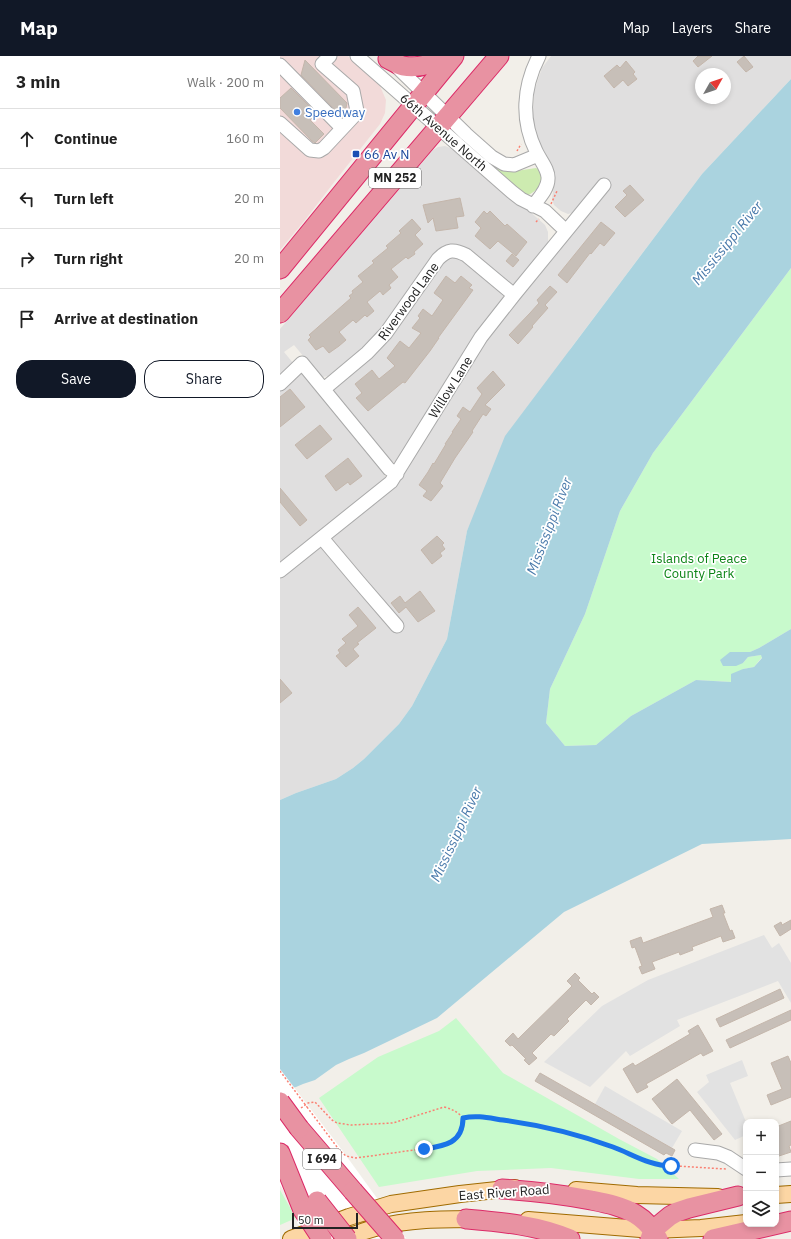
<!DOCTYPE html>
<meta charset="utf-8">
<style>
body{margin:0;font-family:"IBM Plex Sans",sans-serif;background:#f2f2f2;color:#222}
.controls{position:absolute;right:12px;bottom:12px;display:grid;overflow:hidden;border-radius:8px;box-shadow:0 2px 6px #0003}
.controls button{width:36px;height:36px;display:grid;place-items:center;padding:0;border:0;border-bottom:1px solid #e0e0e0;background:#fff;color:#222;font:20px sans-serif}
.compass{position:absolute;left:415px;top:12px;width:36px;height:36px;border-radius:50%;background:#fff;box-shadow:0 2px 6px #0003;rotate:50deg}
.scale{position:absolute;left:12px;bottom:10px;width:66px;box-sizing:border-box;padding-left:4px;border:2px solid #222;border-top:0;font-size:11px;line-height:14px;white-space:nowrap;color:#222;-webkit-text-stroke:3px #fff;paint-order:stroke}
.stop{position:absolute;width:12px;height:12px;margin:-9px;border:3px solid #1a73e8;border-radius:50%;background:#fff}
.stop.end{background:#1a73e8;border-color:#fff;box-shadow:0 1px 4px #0008}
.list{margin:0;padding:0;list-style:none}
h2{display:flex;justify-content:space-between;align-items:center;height:52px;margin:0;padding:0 16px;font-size:17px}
h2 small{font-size:13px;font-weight:400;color:#767676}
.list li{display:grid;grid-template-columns:26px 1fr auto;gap:12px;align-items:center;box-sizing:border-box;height:60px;padding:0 16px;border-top:1px solid #e0e0e0}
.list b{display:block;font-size:15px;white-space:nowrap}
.list em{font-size:13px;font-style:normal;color:#767676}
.actions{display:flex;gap:8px;padding:12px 16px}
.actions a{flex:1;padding:9px 0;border:1px solid #111827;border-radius:16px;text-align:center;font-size:14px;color:#111827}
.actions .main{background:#111827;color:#fff}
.icon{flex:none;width:22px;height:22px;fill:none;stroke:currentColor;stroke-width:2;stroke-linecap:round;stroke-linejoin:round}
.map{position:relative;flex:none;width:511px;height:1183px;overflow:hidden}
header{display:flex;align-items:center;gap:24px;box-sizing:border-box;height:56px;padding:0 20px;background:#111827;color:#fff}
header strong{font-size:19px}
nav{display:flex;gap:22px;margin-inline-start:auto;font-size:14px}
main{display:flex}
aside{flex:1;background:#fff}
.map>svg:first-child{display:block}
.residential{fill:#e0dfdf;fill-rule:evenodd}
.commercial{fill:#f2dad9}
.grass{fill:#cdebb0}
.park{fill:#c8facc}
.parking{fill:#e2e2e2}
.water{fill:#aad3df}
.pier{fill:#fff}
.building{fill:#c7bfb8;stroke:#c4b6ab}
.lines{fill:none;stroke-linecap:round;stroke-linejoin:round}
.minor-casing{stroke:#a9a9a9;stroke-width:15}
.major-casing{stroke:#a06b00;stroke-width:18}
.highway-casing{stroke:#dc2a67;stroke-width:21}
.path{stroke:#fa8072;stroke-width:1.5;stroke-dasharray:2 2;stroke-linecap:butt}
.minor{stroke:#fff;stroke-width:13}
.major{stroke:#fcd6a4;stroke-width:16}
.highway{stroke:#e892a2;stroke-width:19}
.highway-bridge-casing{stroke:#dc2a67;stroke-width:21;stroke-linecap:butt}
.path-bridge{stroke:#fa8072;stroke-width:1.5;stroke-dasharray:2 2;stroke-linecap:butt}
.highway-bridge{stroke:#e892a2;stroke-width:19}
.route{stroke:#1a73e8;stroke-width:5}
.shop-dot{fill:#3f7fe0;stroke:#fff;stroke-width:1.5}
.transit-dot{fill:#1a4fb4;stroke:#fff;stroke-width:1.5}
.labels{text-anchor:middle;stroke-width:3.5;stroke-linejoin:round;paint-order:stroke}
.shield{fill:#fff;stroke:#646464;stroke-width:1}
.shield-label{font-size:12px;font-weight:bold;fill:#222}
.shop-label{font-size:13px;fill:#366cbe;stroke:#fff;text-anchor:start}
.street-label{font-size:13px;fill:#222;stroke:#fff}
.transit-label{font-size:13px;fill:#164399;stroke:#fff;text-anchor:start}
.park-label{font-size:13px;fill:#0c8416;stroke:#fff}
.water-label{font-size:14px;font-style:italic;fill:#4a7aab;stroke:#fff}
</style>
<header>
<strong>Map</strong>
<nav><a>Map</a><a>Layers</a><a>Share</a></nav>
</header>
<main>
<aside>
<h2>3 min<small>Walk · 200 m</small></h2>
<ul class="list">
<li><svg class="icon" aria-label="ahead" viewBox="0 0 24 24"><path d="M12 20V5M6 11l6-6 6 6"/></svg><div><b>Continue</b></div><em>160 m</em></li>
<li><svg class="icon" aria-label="left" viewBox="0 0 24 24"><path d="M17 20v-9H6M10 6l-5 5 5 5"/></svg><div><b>Turn left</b></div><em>20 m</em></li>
<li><svg class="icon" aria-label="right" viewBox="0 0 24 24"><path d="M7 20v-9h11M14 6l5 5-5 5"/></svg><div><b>Turn right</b></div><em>20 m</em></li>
<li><svg class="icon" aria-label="arrive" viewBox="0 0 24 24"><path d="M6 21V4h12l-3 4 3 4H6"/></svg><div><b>Arrive at destination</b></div></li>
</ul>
<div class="actions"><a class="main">Save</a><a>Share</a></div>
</aside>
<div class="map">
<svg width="511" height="1183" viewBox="0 0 511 1183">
<rect width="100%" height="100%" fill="#f2efe9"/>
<path class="residential" d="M271 0H511V23L422 118 291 292 187 475 167 583 132 650 119 668 84 703 73 712 56 723 16 737 0 744V523L115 429 121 423 204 288 238 244 295 156 288 158 281 155 274 149 272 143 275 121 273 114 256 79 253 60 254 35 262 12ZM421 18H445V42H421Z
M165 90 170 92 202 113 265 169 268 176V186L262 197 234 228H230L171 190 86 290 48 320 43 321 39 319 14 289 4 296 104 417 106 424 0 509V273L153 94 158 91Z
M168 200 179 202 223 237 224 244 118 405 113 406 109 404 54 336 53 333Z"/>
<path class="commercial" d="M0 0H68L100 30 106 44 105 57 100 68 55 125 25 164 0 194Z"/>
<path class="grass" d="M218 112 236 115 256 112C259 114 263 117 263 122 263 129 252 139 245 140L215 115Z"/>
<path class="park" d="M511 212V573L479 592 470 596H450L463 607 468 601 481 599 482 601 474 611 463 613 451 626 416 624 351 660 316 689 285 690 266 667 270 633 305 558 340 455 373 397Z
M176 962 223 1017 339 1083 377 1103 399 1123H359L271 1112 197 1115 99 1131 39 1042 98 1001 159 975Z
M0 1134 16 1162 0 1169Z"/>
<path class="parking" d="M484 879 492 892 499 887 511 907V947L498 925 397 964 400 970 350 1000 346 995 310 1031 264 1006 322 950 368 924Z
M462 1004 468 1020 450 1027 466 1066V1079L455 1084 417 1036 429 1026 426 1019Z
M325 1030 402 1075 392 1092 315 1048Z"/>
<path class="water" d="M511 23V212L373 397 340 455 305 558 270 633 266 667 285 690 316 689 351 660 416 624 451 626V618L463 613 474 611 482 602 481 599 468 601 463 607 456 610H443L440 604 450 596H470L479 592 511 573V783L422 788 284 856 157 962 84 997 69 1003 56 1009 35 1024 23 1028 16 1031 0 1035V744L16 737 56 723 73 712 84 703 119 668 132 650 167 583 187 475 225 380 422 118Z"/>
<path class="pier" d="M0 1013 62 1094 126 1182 35 1183 0 1129Z"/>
<path class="building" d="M418 0H432L418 11 413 5Z
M464 0 473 11 466 16 457 6Z
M25 4 67 47 65 57 62 61 21 19Z
M346 5 355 16 353 18 357 23 348 30 343 24 334 32 324 20 337 9 340 12Z
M11 32 37 58 30 64 44 78 35 87 32 85 0 52V42Z
M350 129 364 144 345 161 335 151 347 139 343 135Z
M180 142 184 160 176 161 178 172 156 175 153 162 148 167 143 149Z
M204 155 207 158 210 155 225 170 227 168 247 186 236 200 218 185 210 193 195 180 201 172 195 166Z
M132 163 141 173 135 179 143 188 134 196 135 198 128 203 126 201 111 213 118 221 109 229 111 232 103 239 100 235 87 246 94 255 87 261 85 259 76 267 73 264 59 276 66 284 59 290 49 297 43 290 36 294 28 284 31 281 29 279 71 242 69 240 73 237 72 235 83 226 78 220 94 207 92 205 108 192 106 190 121 177 119 175Z
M321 166 335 177 324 190 320 187 311 198 310 197 287 227 278 219Z
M232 198 239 204 233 211 226 205Z
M166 220 175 227 181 220 192 229 189 232 193 234 158 282H159L150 295 125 327 123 326 88 355 76 342 82 337 75 328 92 314 99 323 115 310 107 302 120 285 129 292 141 277 132 272 140 262 138 260 143 253 152 260 163 244 154 237Z
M270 230 277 236 265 249 268 252 252 270 253 271 238 288 229 279 250 257 259 247 257 244Z
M213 315 225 329 205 349 211 353 206 360 203 358 192 375 193 376 175 402 160 427 163 430 151 445 143 440 147 435 139 429 148 416 153 407 154 408 166 388H165L173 376H172L181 363 177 360 183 351 190 356 202 338 197 332Z
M10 333 25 351 0 371V341Z
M40 369 52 383 27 403 15 389Z
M68 402 82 420 70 429 68 426 56 435 45 420Z
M0 432 27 464 20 470 0 446Z
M157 480 164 487 162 489 165 493 160 497 162 500 152 508 141 494Z
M140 535 155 555 138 566 126 551 119 557 111 547 120 540 125 547Z
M78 551 96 572 77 587 79 588 73 593 79 600 66 611 56 600 60 597 58 594 66 587 62 583 78 570 69 559Z
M0 623 12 637 0 647Z
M442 849 445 857H443L450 875 452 874 455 882 443 886 441 880 412 891 413 894 400 899 399 896 372 906 375 913 362 918 359 911 362 910 355 891 352 892 350 885 361 881 363 887 433 861 430 853Z
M511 864V873L500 880 494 870 501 866 502 869Z
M295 917 300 922 298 924 312 938 314 936 319 941 311 949 306 944 287 963 289 965 274 980 271 978 252 997 257 1002 249 1009 244 1004 246 1003 232 989 230 990 225 985 233 977 238 983 292 930 287 925Z
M500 933 504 942 440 971 436 963Z
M511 954V964L450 992 446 984Z
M418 969 433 995 423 1000 421 997 366 1028 368 1031 357 1037 343 1013 353 1007 355 1010 410 978 408 975Z
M508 1000 511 1007V1041L491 1049 487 1039 502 1033 491 1007Z
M260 1017 395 1094 392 1100 386 1097 384 1099 255 1025Z
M397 1023 442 1078 434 1084 410 1054 392 1068 372 1043Z
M511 1065V1089L509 1090 511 1096 496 1101V1071Z"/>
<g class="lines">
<defs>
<path id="minor" d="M77 0 232 136 241 143 265 155 286 175
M0 9 62 72
M115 9 186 78 212 101 224 108 234 109 258 99
M0 67 30 94 39 95 44 92 73 61 77 55 73 35 42 8 50 0
M253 150C259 142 268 133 268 123 269 114 260 104 256 95 241 64 243 31 259 0
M0 328 22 307 109 413 117 418
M44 333 87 297 106 277 158 203C168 193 174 193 186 199L234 239
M42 482 79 526 117 570
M0 515 111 426 201 281 234 239 324 129
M415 1094 438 1097 448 1101 466 1113
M496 1114 511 1113"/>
<path id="major" d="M296 1134 357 1139 438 1141
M496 1139 511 1138
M248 1164 373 1174 421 1172 466 1167
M11 1183 69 1161 111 1148 180 1138 235 1132
M62 1183C73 1179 84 1175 95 1172 128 1163 163 1163 197 1163"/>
<path id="highway" d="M108 3C113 5 118 9 123 10 139 13 153 8 166 0
M0 213 174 0
M0 257 219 0
M19 1072 73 1135
M0 1097 23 1154
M222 1133C252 1135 281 1138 311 1144 326 1147 342 1150 355 1158 365 1164 373 1173 378 1183
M186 1163C221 1166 258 1169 290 1183
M370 1183 373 1174 390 1160 397 1156 409 1152 458 1140
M433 1183 511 1165"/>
</defs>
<use href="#minor" class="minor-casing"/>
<use href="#major" class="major-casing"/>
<use href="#highway" class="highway-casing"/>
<path class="path" d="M237 95 241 88
M271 148 277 135
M256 166 259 163
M27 1051 60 1095 66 1100 76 1102 156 1091C173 1088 183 1081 183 1062
M21 1052 28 1047 35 1046 52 1064 57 1067 71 1069 113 1067 164 1051C172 1053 178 1056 183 1062
M183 1062 190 1061H204L258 1070 311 1084 379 1109 446 1113"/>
<use href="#minor" class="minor"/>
<use href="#major" class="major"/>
<use href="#highway" class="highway"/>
<defs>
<path id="highway-bridge" d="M0 1046 19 1072
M73 1135 115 1183
M37 1145 67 1183
M23 1154 42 1183"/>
</defs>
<use href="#highway-bridge" class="highway-bridge-casing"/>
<path class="path-bridge" d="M0 1015 27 1051"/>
<use href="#highway-bridge" class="highway-bridge"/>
</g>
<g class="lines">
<path class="route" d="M144 1093C165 1090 183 1087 183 1062 197 1059 209 1062 223 1064 260 1069 298 1078 333 1091 352 1098 370 1110 391 1110"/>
</g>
<circle class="shop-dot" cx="17" cy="56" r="4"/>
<rect class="transit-dot" x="72" y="94" width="8" height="8" rx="2"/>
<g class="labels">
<g class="shield">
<rect x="89" y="112" width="52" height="20" rx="3"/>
<rect x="23" y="1093" width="38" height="20" rx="3"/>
</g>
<g class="shield-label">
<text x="115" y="126">MN 252</text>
<text x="42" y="1107">I 694</text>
</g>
<g class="shop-label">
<text x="25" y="61">Speedway</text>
</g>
<g class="street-label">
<text transform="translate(164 76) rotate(41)" y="5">66th Avenue North</text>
<text transform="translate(128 245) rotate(-54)" y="5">Riverwood Lane</text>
<text transform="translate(170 331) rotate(-58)" y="5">Willow Lane</text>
<text transform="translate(224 1136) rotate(-4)" y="5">East River Road</text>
</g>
<g class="transit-label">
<text x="84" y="103">66 Av N</text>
</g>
<g class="park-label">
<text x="419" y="507">Islands of Peace<tspan x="419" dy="15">County Park</tspan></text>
</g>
<g class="water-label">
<text transform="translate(447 187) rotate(-51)" y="5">Mississippi River</text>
<text transform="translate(269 470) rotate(-69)" y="5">Mississippi River</text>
<text transform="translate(176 778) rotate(-65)" y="5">Mississippi River</text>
</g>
</g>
</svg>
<div class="controls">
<button>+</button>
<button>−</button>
<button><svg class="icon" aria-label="layers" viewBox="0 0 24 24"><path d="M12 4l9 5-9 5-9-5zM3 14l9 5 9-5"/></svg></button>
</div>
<svg class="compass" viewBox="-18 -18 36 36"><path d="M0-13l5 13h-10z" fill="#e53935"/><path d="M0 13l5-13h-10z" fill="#767676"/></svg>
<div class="scale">50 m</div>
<div class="stop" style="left:391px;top:1110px"></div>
<div class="stop end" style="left:144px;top:1093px"></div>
</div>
</main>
